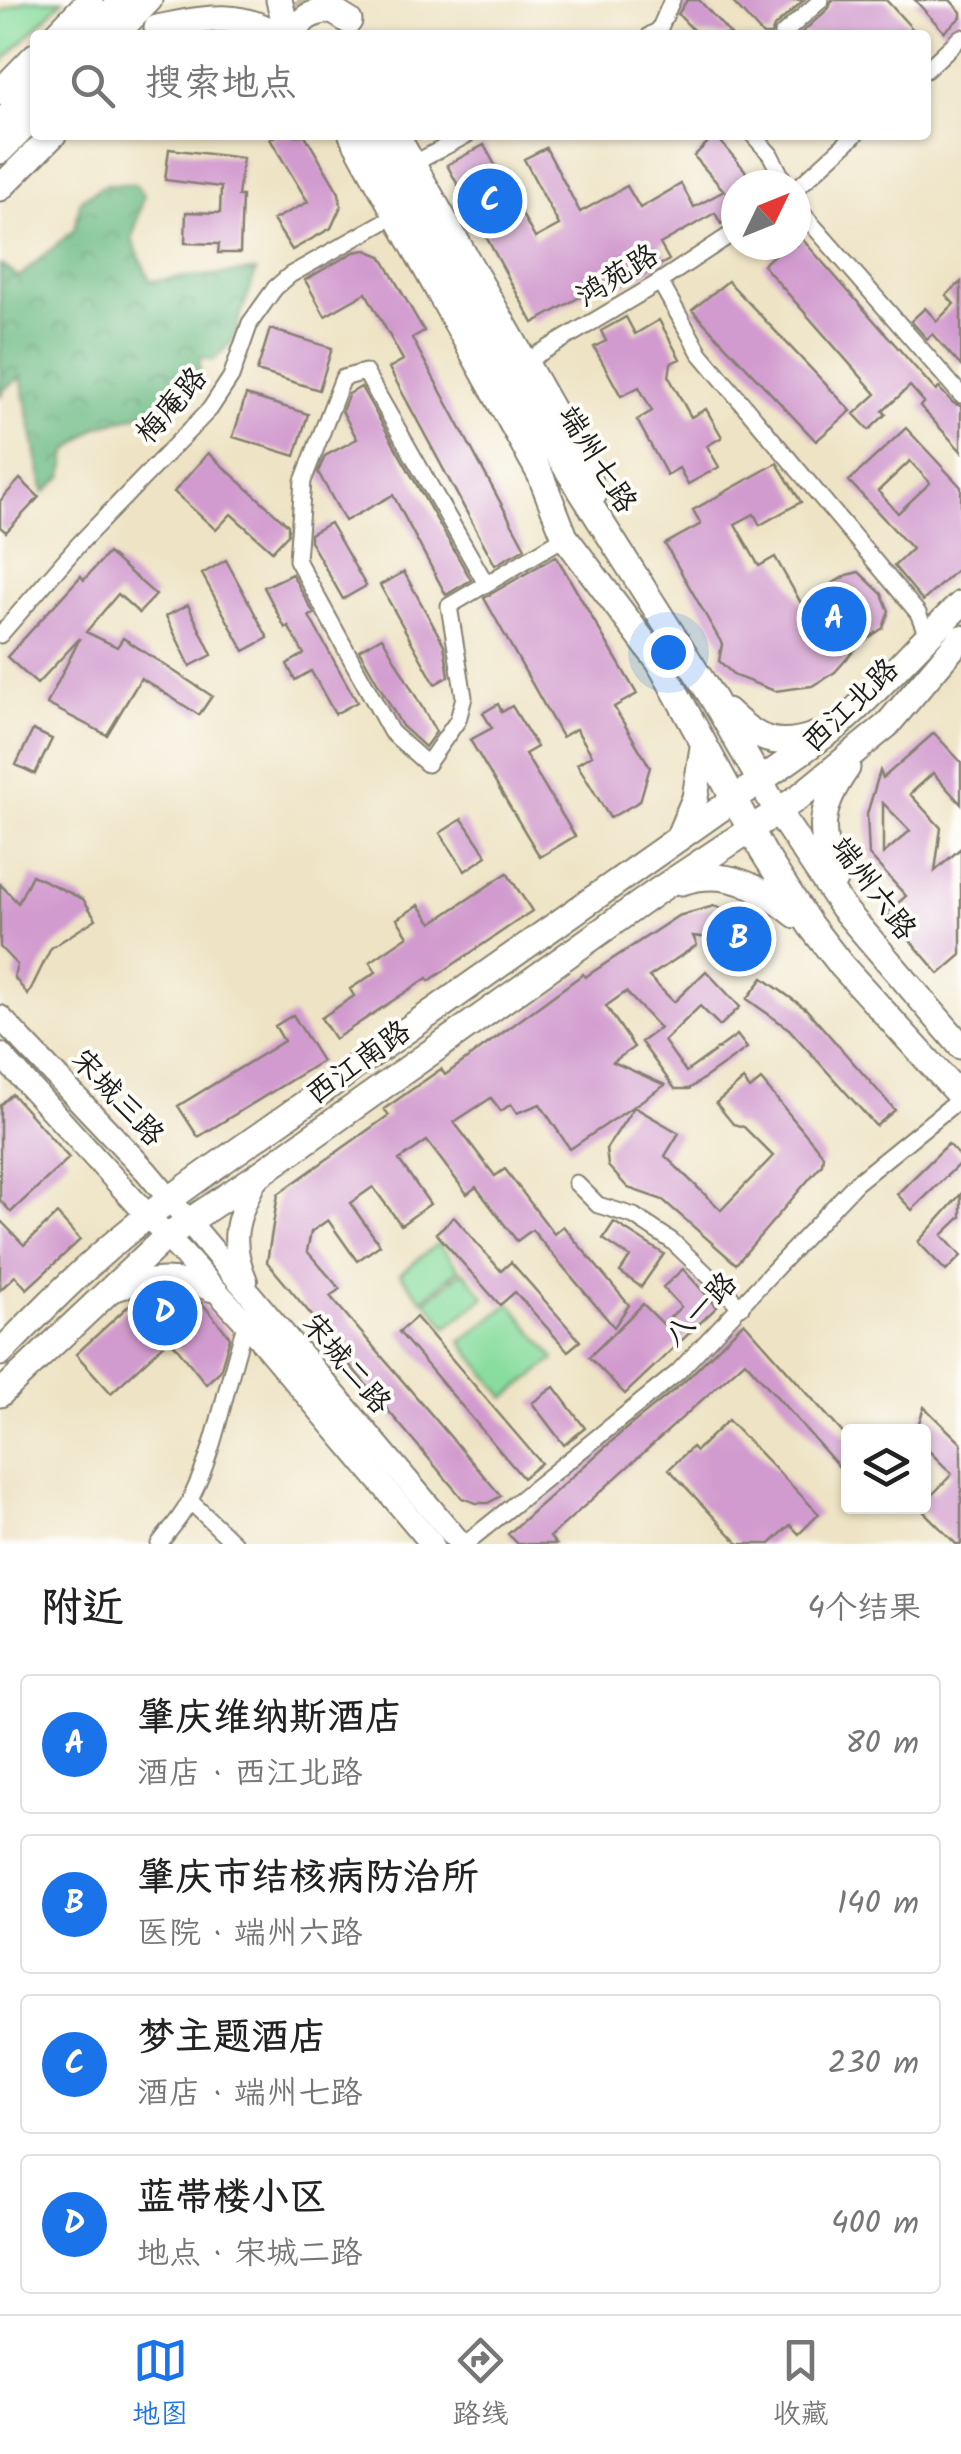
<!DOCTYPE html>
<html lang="zh">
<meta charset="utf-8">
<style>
body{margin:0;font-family:Kalam,"LXGW WenKai TC",sans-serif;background:#f6f6f6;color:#222}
.controls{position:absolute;right:30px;bottom:30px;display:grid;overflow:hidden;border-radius:10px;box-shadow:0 2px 8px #0004}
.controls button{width:90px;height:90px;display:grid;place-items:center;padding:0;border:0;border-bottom:2px solid #e0e0e0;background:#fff;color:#222;font:50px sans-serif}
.compass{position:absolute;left:721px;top:170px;width:90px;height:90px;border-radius:50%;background:#fff;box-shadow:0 2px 8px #0004;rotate:47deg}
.you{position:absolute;left:668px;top:652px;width:35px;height:35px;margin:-25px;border:8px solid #fff;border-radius:50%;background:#1a73e8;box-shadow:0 0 0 15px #1a73e833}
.badge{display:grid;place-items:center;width:65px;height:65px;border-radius:50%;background:#1a73e8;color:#fff;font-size:32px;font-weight:700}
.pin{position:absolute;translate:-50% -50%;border:5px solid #fff;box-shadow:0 2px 10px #0006}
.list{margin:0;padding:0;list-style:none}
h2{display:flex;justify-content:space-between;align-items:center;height:130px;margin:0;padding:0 40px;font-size:42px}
h2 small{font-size:32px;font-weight:400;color:#767676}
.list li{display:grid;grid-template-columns:65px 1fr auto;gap:30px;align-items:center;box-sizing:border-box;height:140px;margin:0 20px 20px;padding:0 20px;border:2px solid #e0e0e0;border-radius:10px}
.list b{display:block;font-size:38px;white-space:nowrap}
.list p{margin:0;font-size:32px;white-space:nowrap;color:#767676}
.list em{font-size:32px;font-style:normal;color:#767676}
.icon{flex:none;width:55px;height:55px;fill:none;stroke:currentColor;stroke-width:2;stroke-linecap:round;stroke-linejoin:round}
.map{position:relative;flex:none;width:961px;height:1544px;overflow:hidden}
.search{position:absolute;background:#fff;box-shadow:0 2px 8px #0004;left:30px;right:30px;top:30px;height:110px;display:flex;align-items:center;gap:25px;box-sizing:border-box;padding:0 35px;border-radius:10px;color:#767676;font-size:38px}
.sheet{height:770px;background:#fff}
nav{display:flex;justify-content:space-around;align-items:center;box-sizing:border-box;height:140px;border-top:2px solid #e0e0e0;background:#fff;font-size:28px;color:#767676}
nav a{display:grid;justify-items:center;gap:5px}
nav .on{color:#1a73e8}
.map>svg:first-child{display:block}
.green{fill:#89dd9f;stroke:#527c5e;stroke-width:2.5}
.forest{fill:url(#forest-crowns);stroke:#456c51;stroke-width:2.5}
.building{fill:#d29bcf;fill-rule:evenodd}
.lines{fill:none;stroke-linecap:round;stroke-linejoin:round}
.primary-tunnel{stroke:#c4bba2;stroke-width:25;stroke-dasharray:25 12;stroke-linecap:butt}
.minor-casing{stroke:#858070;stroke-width:19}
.secondary-casing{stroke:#858070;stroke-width:26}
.primary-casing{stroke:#858070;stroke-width:29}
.minor{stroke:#fff;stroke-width:15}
.secondary{stroke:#fff;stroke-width:22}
.primary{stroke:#fff;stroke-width:25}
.labels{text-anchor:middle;stroke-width:8;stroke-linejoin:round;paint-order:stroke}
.street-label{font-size:30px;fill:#1c1c1c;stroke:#fdfcf7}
</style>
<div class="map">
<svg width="961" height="1544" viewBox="0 0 961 1544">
<defs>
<pattern id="forest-crowns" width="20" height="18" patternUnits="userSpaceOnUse" patternTransform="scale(2.5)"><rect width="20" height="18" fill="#6ebc86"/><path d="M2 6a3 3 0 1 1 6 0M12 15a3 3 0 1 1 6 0" fill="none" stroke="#5a986d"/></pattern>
</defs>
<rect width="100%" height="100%" fill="#fdfcf7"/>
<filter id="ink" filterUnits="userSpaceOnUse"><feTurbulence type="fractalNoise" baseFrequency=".01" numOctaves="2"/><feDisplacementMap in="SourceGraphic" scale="20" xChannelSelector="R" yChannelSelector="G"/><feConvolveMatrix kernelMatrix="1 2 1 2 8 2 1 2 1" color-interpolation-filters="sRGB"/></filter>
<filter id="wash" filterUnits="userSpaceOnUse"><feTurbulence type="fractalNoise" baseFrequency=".0048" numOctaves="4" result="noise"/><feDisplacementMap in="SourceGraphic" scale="40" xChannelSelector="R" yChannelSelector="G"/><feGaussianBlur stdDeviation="2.25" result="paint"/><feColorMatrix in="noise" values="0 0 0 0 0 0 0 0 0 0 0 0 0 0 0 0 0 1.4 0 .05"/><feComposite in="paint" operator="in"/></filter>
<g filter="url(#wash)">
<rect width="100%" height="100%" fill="#eee3c4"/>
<path class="green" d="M27 0H63L0 64V12Z
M438 1243 459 1269 422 1300 400 1274Z
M463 1271 485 1297 447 1327 426 1301Z
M510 1303 555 1359 505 1398 461 1342Z"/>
<path class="forest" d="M107 184H135L144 195 132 240 150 281 256 271 232 341 214 360 200 357 199 387 168 406 97 427 67 452 63 476 44 493 21 377 3 390 0 397V264L19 277 74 230 81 199Z"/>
<g id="blocks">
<path class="building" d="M687 0H699L731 35H698L678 14Z
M731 0H804L774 27 771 35H763Z
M832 0H886L918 35H799L829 8Z
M915 0H950L961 12V17L944 32Z
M278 135H305L339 193 341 206 331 228 292 250 273 220 308 202 270 139Z
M715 135 744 169 754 185H736V216L721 224 715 213 660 244 669 260 621 286 616 277 533 323 447 165 484 145 535 238 559 225 524 159 546 148 580 212 627 186 640 208 681 184 694 207 724 191 694 156Z
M169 149 243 158 238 196H242L240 253H218L219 244 185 243 186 212 220 213 221 187 165 180Z
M796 232 936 391 939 388 953 403 961 406V451L920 406 924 402 910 386 883 411 886 414 869 430 854 414 876 394 763 265 779 250 781 252 789 245H796Z
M366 250 381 256 424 331 412 338 525 548 495 565 389 368 403 360 366 293 325 316 305 280 354 252Z
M728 281 851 411 816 441 692 310Z
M961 282V366L932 334 927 339 911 321 925 308 937 321 954 304 946 295Z
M626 317 635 334 659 320 680 359 671 363 669 377 691 417 706 409 722 437 707 446 719 467 688 484 679 468 667 475 637 420 652 411 639 387 621 396 594 347 606 341 601 331Z
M270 329 332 348 319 390 257 371Z
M361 387 471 580 446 595 393 495 345 521 318 472 325 456 357 439 342 411 349 394Z
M246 395 308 414 295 456 233 437Z
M906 428 961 487V566L923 601 894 566 912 549 849 481ZM910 461 930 483 898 513 878 491Z
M208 453 288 525V534L272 551 231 514 216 530 174 492Z
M777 463 801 502 760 525 754 514 735 524 759 566 775 557 801 603 847 575 859 572 882 594 889 611 883 628 860 644 835 672 812 686 775 691 735 676 719 661 722 644 665 544 701 524 693 510Z
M20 479 39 497 6 532 0 527V501Z
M330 523 366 586 343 599 310 541V534Z
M108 553 156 595 139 613 118 594 86 632 117 647 123 638 212 696 199 715 141 678 107 735 47 704 80 638 37 684 7 657 81 576 84 580Z
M556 556 637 694 614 707 650 767 640 801 610 818 577 764 592 755 576 729 562 737 484 598Z
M226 560 268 638 244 651 202 574Z
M404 572 444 645 449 676 435 684 380 585Z
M292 574 314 614 309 616 357 702 335 714 311 671 295 680 287 664 304 654 288 626 285 628 264 587Z
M188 605 212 655 190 666 166 616Z
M382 637 436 732 425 747 402 726 359 650Z
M498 704 502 712 512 706 537 747 525 754 575 836 540 857 470 740 492 728 483 713Z
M33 730 52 739 35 774 16 765Z
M934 733 961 762V804L933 773 910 794 941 828 935 871 961 848V955L939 974 887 913 906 896 869 855 867 814 880 771 883 778ZM883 803 910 831 883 854Z
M462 819 487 856 465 871 440 833Z
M507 873 532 911 429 981 427 978 335 1039 321 1018 354 996 350 989 376 972 370 962 408 936 397 919 419 905 432 923Z
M32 875 83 899 96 919 51 948 28 995 14 977 17 965 0 947V884L18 903Z
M714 906 744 916 773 948 747 970 730 951 735 946 719 939 693 936 697 945 649 977 674 1002 706 971 740 1007 720 1026 700 1006 664 1041 686 1072 737 1035 747 1048 689 1089H675L641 1042 660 1028 626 992 606 1006 634 1047 613 1062 665 1085 570 1149 540 1104 517 1113 511 1104 501 1111 491 1098 454 1122 495 1176 505 1169 554 1234 563 1226 629 1305 614 1327 532 1230 517 1241 476 1187 467 1194 427 1141 399 1160 430 1204 401 1225 373 1187 350 1203 380 1245 357 1261 328 1220 311 1232 307 1251 340 1289 330 1296 501 1496 488 1503H476L462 1498 316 1325 318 1323 267 1262 278 1194 389 1115 384 1109 441 1069 445 1075 583 974 585 977 678 916Z
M763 978 806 1009 895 1110 876 1126 789 1029 747 999Z
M293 1015 322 1061 198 1137 178 1106 284 1041 275 1026Z
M743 1080 750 1089 761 1080 823 1155 822 1164 736 1264 663 1200 628 1188 608 1166 606 1149 634 1107 679 1133 665 1156 721 1210 773 1156 744 1127 733 1124 716 1103Z
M12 1094 69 1158 11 1212 0 1200V1105Z
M948 1144 961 1157V1162L912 1210 897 1194Z
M961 1194V1217L942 1235 961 1256 946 1271 918 1242Z
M57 1214 80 1240 27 1289 15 1276 0 1290V1220L24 1245Z
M454 1217 501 1271 511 1262 580 1341 568 1351 515 1292 500 1305 436 1233Z
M614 1222 664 1254 641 1287 620 1272 630 1257 603 1239Z
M683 1269 717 1307 625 1394 589 1357 643 1304 663 1324 681 1307 663 1287Z
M160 1295 182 1296 201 1302 230 1337 220 1371 206 1384 170 1339 111 1393 76 1354 136 1299Z
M416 1317 541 1463 523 1478 399 1332Z
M744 1322 848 1439V1477L745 1361 550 1537 556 1544H518L508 1534 622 1432 684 1382Z
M554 1387 585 1428 564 1445 532 1403Z
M924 1407 961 1443V1544H956L924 1512V1485L933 1494 952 1474 924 1446V1432H916Z
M728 1420 819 1514 799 1534 790 1525 770 1544H739L669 1469 692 1447 696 1451Z"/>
</g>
</g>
<g filter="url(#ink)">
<use href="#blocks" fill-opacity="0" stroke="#858070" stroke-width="2.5"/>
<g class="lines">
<path class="primary-tunnel" d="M297 0 309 35
M319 0 329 35"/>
<defs>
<path id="minor" d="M650 35 659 30 672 0
M782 35 821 0
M926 70 961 37
M753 135 770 154 786 185
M411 165 467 135
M796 189 855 135
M796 206 961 395
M660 282 700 353 918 613 927 635
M525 362 653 286 736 231
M485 582 365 372 343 378 303 481 297 560 391 732 427 764 458 720 464 697 449 606 565 537
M0 635 79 544 210 409 231 377 250 323 275 288 290 275 382 223
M576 1183 598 1205 634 1216 672 1241 741 1307
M190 1501 235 1544
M159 1544C170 1529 184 1515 191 1498 218 1444 226 1381 246 1323
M465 1544 677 1373 856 1183 961 1098"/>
<path id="secondary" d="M0 1017 146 1171 461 1544
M0 1054 246 1323 432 1544
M246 1281C227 1236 238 1218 257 1176
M108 1292C145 1279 174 1273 211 1290"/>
<path id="primary" d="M279 0 288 35
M157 28C204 19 235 10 279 35
M56 35 90 0
M88 35 122 0
M115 35 149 0
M295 35C301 16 312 13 331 10L349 21
M0 92 35 56
M0 124 35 89
M352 135 540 474 565 537 659 662 763 852 810 925 842 966 961 1097
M372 135 503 368 712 697 778 812 842 907 961 1046
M396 135 580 459 594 494
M0 151 35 116
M0 188 53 135
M727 711C756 739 776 750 816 735
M679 836 695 798 703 747
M834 880C820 833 816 811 847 768
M682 882C727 867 761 888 796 915
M0 1353C43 1309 87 1264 135 1226 205 1170 282 1123 353 1068L835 728C880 690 917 644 961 604
M0 1394 167 1236 257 1176 659 890 799 797 887 725 961 638"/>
</defs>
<use href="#minor" class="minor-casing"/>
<use href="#secondary" class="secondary-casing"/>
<use href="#primary" class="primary-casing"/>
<use href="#minor" class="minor"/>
<use href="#secondary" class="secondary"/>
<use href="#primary" class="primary"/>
</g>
</g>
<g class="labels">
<g class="street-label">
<text transform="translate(617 275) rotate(-32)" y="10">鸿苑路</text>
<text transform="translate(171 405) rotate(-49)" y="10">梅庵路</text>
<text transform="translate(598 459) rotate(58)" y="10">端州七路</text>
<text transform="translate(850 705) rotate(-44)" y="10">西江北路</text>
<text transform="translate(874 888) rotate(53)" y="10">端州六路</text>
<text transform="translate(358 1062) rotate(-36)" y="10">西江南路</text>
<text transform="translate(118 1097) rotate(47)" y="10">宋城三路</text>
<text transform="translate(700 1309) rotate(-46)" y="10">八一路</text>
<text transform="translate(347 1363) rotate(50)" y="10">宋城二路</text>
</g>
</g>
</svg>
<div class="controls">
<button><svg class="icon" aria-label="layers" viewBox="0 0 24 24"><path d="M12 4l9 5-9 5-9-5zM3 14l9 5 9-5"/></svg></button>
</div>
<svg class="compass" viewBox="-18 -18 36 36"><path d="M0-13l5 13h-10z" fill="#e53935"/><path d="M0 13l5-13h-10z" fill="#767676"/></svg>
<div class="you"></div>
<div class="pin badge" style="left:834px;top:619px">A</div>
<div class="pin badge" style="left:739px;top:939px">B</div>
<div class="pin badge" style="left:490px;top:201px">C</div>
<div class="pin badge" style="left:165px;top:1313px">D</div>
<div class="search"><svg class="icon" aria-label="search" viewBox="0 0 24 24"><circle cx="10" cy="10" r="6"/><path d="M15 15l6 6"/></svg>搜索地点</div>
</div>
<section class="sheet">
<h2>附近<small>4个结果</small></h2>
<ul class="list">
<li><span class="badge">A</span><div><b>肇庆维纳斯酒店</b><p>酒店 · 西江北路</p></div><em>80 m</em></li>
<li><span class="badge">B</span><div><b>肇庆市结核病防治所</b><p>医院 · 端州六路</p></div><em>140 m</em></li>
<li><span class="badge">C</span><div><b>梦主题酒店</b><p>酒店 · 端州七路</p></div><em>230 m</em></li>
<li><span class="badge">D</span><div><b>蓝带楼小区</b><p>地点 · 宋城二路</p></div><em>400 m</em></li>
</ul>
</section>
<nav>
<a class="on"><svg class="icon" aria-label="map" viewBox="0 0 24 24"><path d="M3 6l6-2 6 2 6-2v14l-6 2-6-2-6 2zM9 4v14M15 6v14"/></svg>地图</a>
<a><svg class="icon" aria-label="directions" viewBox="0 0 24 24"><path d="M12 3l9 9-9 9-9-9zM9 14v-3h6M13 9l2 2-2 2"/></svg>路线</a>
<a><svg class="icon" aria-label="saved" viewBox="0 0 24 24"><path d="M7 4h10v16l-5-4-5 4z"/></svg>收藏</a>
</nav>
